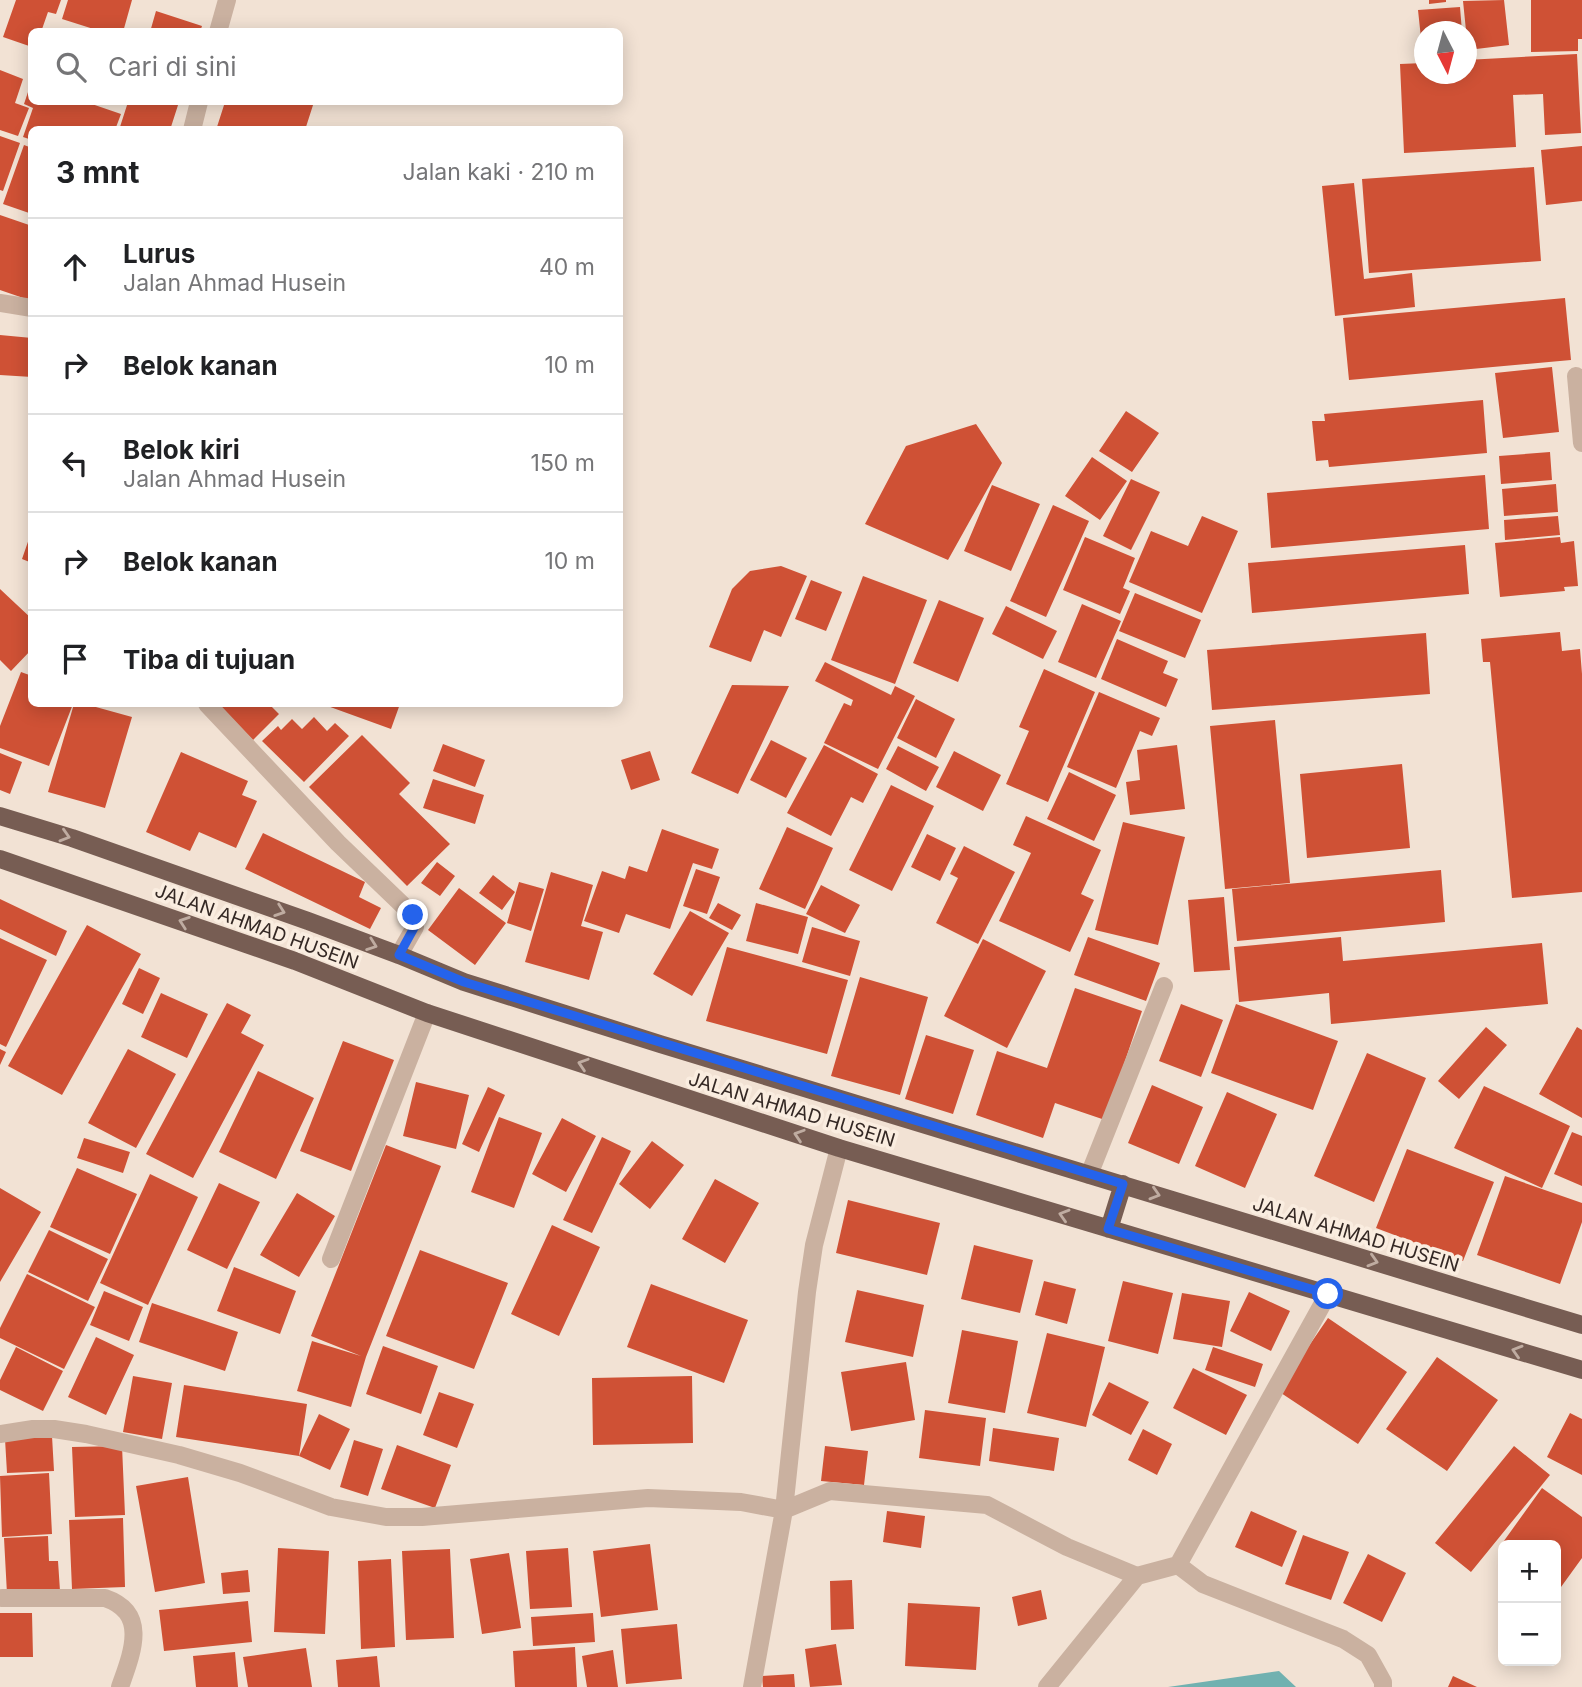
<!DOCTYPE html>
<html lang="id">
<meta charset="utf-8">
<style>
body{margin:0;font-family:Inter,sans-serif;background:#f2f2f2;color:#202124}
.controls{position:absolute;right:21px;bottom:21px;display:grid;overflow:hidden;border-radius:10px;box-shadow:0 4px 18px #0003}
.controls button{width:63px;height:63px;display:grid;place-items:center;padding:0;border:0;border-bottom:2px solid #e0e0e0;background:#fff;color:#202124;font:35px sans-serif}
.compass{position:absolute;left:1414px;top:21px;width:63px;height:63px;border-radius:50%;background:#fff;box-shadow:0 4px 18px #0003;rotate:174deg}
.stop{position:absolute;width:21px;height:21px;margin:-16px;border:5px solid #2563eb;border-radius:50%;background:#fff}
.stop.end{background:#2563eb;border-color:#fff;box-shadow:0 2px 7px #0008}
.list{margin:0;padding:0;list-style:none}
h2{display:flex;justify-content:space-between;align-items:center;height:91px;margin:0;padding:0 28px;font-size:30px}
h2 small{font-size:23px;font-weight:400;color:#757577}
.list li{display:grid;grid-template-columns:46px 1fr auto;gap:21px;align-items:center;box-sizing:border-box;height:98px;padding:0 28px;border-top:2px solid #e0e0e0}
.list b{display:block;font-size:26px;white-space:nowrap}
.list p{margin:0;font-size:23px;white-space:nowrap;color:#757577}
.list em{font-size:23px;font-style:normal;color:#757577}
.icon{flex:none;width:38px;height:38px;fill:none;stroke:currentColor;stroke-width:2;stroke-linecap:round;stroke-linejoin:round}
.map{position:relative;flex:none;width:1582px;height:1687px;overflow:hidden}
.search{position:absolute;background:#fff;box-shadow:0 4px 18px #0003;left:28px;top:28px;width:595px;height:77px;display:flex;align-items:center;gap:18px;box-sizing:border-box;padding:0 24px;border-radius:10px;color:#757577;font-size:26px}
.panel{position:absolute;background:#fff;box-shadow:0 4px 18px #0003;left:28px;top:126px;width:595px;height:581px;border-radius:10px}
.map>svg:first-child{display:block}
.water{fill:#71b1b0}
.building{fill:#cf5135}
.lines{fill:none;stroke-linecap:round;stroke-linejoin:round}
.minor{stroke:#cab1a0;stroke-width:18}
.major{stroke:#775d53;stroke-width:18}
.oneway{stroke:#bfaca1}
.route{stroke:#2563eb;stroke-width:9}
.labels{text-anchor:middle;stroke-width:7;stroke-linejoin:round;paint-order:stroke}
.street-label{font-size:19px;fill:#342824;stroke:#faede0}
</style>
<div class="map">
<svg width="1582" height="1687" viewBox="0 0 1582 1687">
<rect width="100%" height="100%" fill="#f2e2d4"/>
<path class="water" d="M1279 1671 1296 1687H1168Z"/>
<path class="building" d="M16 0H61L56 14 48 12 41 32H32V47L3 37Z
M68 0H132L123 32H103L62 19Z
M1429 0H1446V2L1429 4Z
M1504 0 1509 45 1468 50 1463 1Z
M1531 0H1582V39H1578V51L1531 52Z
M1460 7 1462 32H1424V57H1423L1418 10Z
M156 11 202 26 200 32H150Z
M1577 54 1581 133 1545 135 1543 94 1513 95 1516 147 1404 153 1400 64 1424 63V74H1466V60Z
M0 70 23 79 15 103 29 108 18 136 0 130Z
M31 83 32 102H86L121 114 115 130H32V140L23 137 33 108 24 104Z
M128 102H179L170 130H119Z
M225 102H314L305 130H216Z
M0 136 20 143 3 191 0 190Z
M24 145 32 148V214L3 204Z
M1582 146V201L1546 205 1541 150Z
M1534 167 1541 261 1369 273 1362 179Z
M1354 183 1364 279 1412 273 1415 307 1335 316 1322 186Z
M0 215 32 226V301L0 290Z
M1565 298 1571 360 1349 380 1343 318Z
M0 335 32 338V377L0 375Z
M1552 367 1559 432 1503 438 1495 373Z
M1483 400 1487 453 1329 467 1328 460 1316 461 1312 421H1325L1324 414Z
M1126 411 1159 433 1132 472 1099 451Z
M976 424 1002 463 948 560 865 524 906 446Z
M1550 452 1552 480 1501 484 1499 456Z
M1092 457 1127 481 1100 520 1065 496Z
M1485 475 1489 529 1271 548 1267 493Z
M1131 479 1160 492 1131 550 1103 536Z
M1556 484 1558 512 1504 516 1502 489Z
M992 485 1040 504 1011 571 964 551Z
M1053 505 1089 521 1046 617 1010 601Z
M1202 516 1238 531 1202 613 1129 582 1151 531 1188 546Z
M1558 516 1560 535 1505 540 1504 520Z
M31 533H32V563L22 559Z
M1085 537 1135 558 1123 588 1130 591 1120 614 1063 590Z
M1560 537 1561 543 1574 541 1578 586 1564 587 1565 591 1500 597 1495 543Z
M1465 545 1469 594 1252 613 1248 563Z
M781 566 807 576 781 637 764 630 751 662 709 647 732 589 750 571Z
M863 576 927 600 895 684 831 660Z
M811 580 842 592 826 631 795 619Z
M0 589 32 619V649L11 671 0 660Z
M1135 593 1201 620 1185 658 1119 631Z
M939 600 984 618 958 682 913 663Z
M1082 604 1121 621 1096 678 1058 662Z
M1006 606 1057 631 1043 659 992 634Z
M1560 632 1562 651 1580 649 1582 674V892L1512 898 1490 662H1483L1481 639Z
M1426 633 1430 694 1212 710 1207 650Z
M1117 639 1168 661 1163 673 1178 679 1166 707 1101 679Z
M825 662 891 695 895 686 915 696 878 769 824 743 844 703 851 706 853 700 815 681Z
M1044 669 1095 692 1048 802 1006 784 1029 731 1019 727Z
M21 672 32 676V704H73L49 766 0 748V726Z
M732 685 789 686 738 794 691 773Z
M1099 692 1160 718 1152 736 1140 731 1116 788 1067 767Z
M916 699 955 719 936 758 897 738Z
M74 704H85L132 717 105 808 48 792Z
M216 704H269L279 714 253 740Z
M322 704H400L391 729Z
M314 717 327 731 335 723 349 736 304 782 262 741 278 726 281 730 292 719 302 729Z
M1275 720 1290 883 1225 889 1210 726Z
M362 735 410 783 399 794 450 844 407 886 309 787Z
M771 740 807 758 786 798 750 780Z
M443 744 485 760 475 787 433 771Z
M824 745 878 774 863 803 851 797 831 836 787 813Z
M1177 745 1185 809 1130 815 1126 782 1140 780 1137 750Z
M898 746 939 767 926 791 886 769Z
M650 751 660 780 631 790 621 760Z
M954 751 1001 775 983 811 936 787Z
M181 752 248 781 242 795 257 801 236 848 199 832 190 851 146 832Z
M0 753 22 762 10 794 0 790Z
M1402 764 1410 848 1307 858 1300 774Z
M1069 772 1116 795 1094 841 1047 819Z
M433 779 484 795 475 824 423 808Z
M891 785 934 806 892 891 849 870Z
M1026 816 1101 850 1081 894 1094 900 1070 952 999 921 1031 853 1013 845Z
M1123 822 1185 837 1158 945 1095 930Z
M787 827 833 848 805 909 759 889Z
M662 829 719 849 712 869 693 863 670 929 626 914 619 933 584 921 602 871 625 879 629 866 647 872Z
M263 833 365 882 359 897 381 908 370 929 245 869Z
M927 834 956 848 940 881 911 867Z
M964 846 1015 872 978 944 936 923 958 878 950 874Z
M437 862 455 876 440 896 421 883Z
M696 869 720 877 707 914 683 906Z
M1441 870 1445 922 1237 941 1232 889Z
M551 872 593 885 581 926 603 932 589 980 525 962Z
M493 875 515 892 502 910 479 893Z
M519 882 544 889 531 931 507 923Z
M821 885 860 905 845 933 806 914Z
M459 888 506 923 475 965 428 930Z
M1224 897 1230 970 1194 972 1188 900Z
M0 899 67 931 56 956 0 929Z
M718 903 741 915 732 930 709 918Z
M756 903 808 917 798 954 746 941Z
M690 911 729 933 692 996 653 974Z
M87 925 141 954 62 1095 8 1066Z
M812 927 860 941 850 976 802 962Z
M1088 937 1160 963 1146 1001 1074 975Z
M1341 937 1343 961 1542 943 1548 1004 1331 1024 1329 993 1239 1002 1234 947Z
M0 938 47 960 6 1047 0 1044Z
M983 939 1046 971 1007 1048 944 1016Z
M727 947 848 980 827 1054 706 1021Z
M139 968 160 978 143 1014 122 1004Z
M860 977 928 997 900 1095 831 1076Z
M1075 988 1142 1011 1105 1120 1055 1103 1043 1138 976 1115 997 1051 1047 1068Z
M161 993 208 1014 187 1058 141 1037Z
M227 1003 251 1015 241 1033 264 1045 193 1178 146 1154Z
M1181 1004 1223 1020 1201 1077 1159 1061Z
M1236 1004 1338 1041 1313 1110 1211 1073Z
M1486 1027 1507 1045 1459 1099 1438 1081Z
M1577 1027 1582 1030V1118L1539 1094Z
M926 1035 974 1050 953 1114 905 1099Z
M343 1041 394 1060 351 1171 300 1151Z
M0 1049 6 1052 0 1065Z
M128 1049 176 1074 136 1148 88 1123Z
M1367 1053 1426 1078 1374 1202 1314 1176Z
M258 1071 314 1098 276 1179 219 1152Z
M416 1082 469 1095 456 1149 403 1136Z
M1152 1085 1203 1107 1179 1164 1128 1143Z
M1484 1086 1570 1126 1542 1188 1454 1148Z
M488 1087 505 1095 479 1152 462 1144Z
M1227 1092 1277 1114 1245 1188 1195 1166Z
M499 1117 542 1133 514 1208 471 1192Z
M562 1118 596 1136 566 1192 532 1174Z
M1572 1132 1582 1136V1186L1554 1174Z
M602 1137 631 1151 592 1233 563 1220Z
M84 1138 130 1152 123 1173 77 1158Z
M652 1141 684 1165 650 1209 619 1184Z
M386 1145 441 1166 366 1357 351 1407 297 1391 312 1341 361 1356 311 1336Z
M1407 1149 1494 1182 1463 1261 1376 1228Z
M77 1168 137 1194 110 1254 50 1227Z
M150 1174 198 1197 148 1305 100 1283Z
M1505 1176 1582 1203V1222L1560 1284 1477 1255Z
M715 1179 759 1203 725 1263 682 1239Z
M219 1183 260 1202 227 1269 187 1250Z
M0 1188 41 1212 0 1282Z
M297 1193 335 1216 299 1277 260 1255Z
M848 1200 940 1223 927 1275 836 1253Z
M552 1225 600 1247 559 1336 511 1314Z
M49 1230 108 1259 88 1301 28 1272Z
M974 1245 1033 1260 1020 1313 961 1299Z
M420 1250 508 1283 474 1369 386 1336Z
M234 1267 296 1291 280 1334 217 1311Z
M27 1274 95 1307 64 1369 0 1338V1328Z
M1044 1281 1076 1289 1067 1324 1035 1315Z
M1123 1281 1173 1293 1158 1354 1108 1341Z
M651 1284 748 1320 724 1383 627 1347Z
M857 1290 924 1305 913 1357 845 1342Z
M104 1291 143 1307 129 1341 90 1325Z
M1249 1292 1290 1311 1271 1351 1230 1331Z
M1182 1293 1230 1301 1222 1347 1173 1339Z
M152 1303 238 1332 225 1371 139 1342Z
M1328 1318 1407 1372 1358 1444 1278 1391Z
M962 1330 1018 1341 1005 1413 948 1403Z
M1047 1333 1105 1347 1086 1427 1027 1413Z
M96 1337 134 1355 106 1415 68 1397Z
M383 1346 438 1366 421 1414 366 1394Z
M16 1347 63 1371 43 1411 0 1390V1380Z
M1213 1347 1263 1364 1255 1387 1205 1370Z
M1437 1357 1498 1400 1447 1471 1386 1429Z
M906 1362 915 1420 851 1431 841 1372Z
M1193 1368 1247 1395 1226 1435 1173 1408Z
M133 1376 172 1383 162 1439 123 1432Z
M692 1376 693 1443 593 1445 592 1378Z
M1109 1382 1149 1402 1131 1435 1092 1415Z
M184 1385 307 1404 299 1456 319 1414 350 1429 330 1470 299 1456 176 1437Z
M439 1392 474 1404 457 1448 423 1435Z
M925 1410 986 1418 980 1466 919 1458Z
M1570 1413 1582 1419V1475L1547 1457Z
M993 1428 1059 1438 1054 1471 989 1461Z
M1143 1429 1172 1444 1157 1475 1128 1460Z
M52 1436 54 1471 7 1473 5 1439Z
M354 1440 383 1449 368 1496 340 1487Z
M397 1445 451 1465 435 1508 381 1489Z
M122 1446 125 1515 75 1517 72 1447Z
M825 1446 868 1451 864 1485 821 1481Z
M1514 1446 1550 1475 1471 1572 1435 1543Z
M49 1473 52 1534 2 1537 0 1476Z
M188 1477 205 1583 155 1592 136 1486Z
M1542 1488 1582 1517V1558L1561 1587 1556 1584V1545H1501Z
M887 1511 925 1516 921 1548 883 1542Z
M1251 1511 1297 1531 1282 1567 1235 1547Z
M123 1518 125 1587 72 1589 69 1520Z
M1303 1535 1349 1552 1331 1600 1285 1584Z
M48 1536 49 1561H58L60 1591 7 1594 4 1538Z
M650 1544 658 1610 601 1617 593 1551Z
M278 1548 329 1551 325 1634 274 1632Z
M568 1548 572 1607 530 1609 526 1551Z
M450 1549 454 1638 406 1640 402 1551Z
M509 1553 521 1628 482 1634 470 1559Z
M1368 1554 1406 1573 1382 1622 1343 1603Z
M391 1559 395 1647 361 1649 358 1561Z
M248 1570 250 1592 223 1594 221 1573Z
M852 1580 854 1629 831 1630 830 1581Z
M1041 1590 1047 1619 1018 1626 1012 1597Z
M248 1601 252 1642 164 1651 159 1610Z
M908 1603 980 1607 976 1670 905 1666Z
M0 1613H32L33 1657H0Z
M593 1613 595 1642 533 1646 531 1617Z
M677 1624 682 1679 626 1684 621 1629Z
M836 1644 842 1685 810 1687 805 1649Z
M575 1647 577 1687H515L513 1651Z
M306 1648 312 1687H248L243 1657Z
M613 1650 618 1687H587L582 1656Z
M235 1652 238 1687H196L193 1656Z
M377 1656 380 1687H338L336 1660Z
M794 1674 795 1687H763L762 1676Z
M1453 1676 1477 1687H1448Z"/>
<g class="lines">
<path class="minor" d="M218 32 227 0
M192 130 199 102
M0 303 32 308
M1576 376 1582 443
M207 704 338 843 413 915 415 927 399 955
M1089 1175 1164 986
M331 1259 427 1013
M0 1434 33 1429H54L86 1434 179 1455 240 1473 331 1507 386 1517H422L648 1498 741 1502 784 1510 830 1491 987 1505 1067 1547 1137 1576 1178 1565 1328 1294
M1178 1565 1203 1584 1343 1639 1368 1655 1383 1682V1687
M2 1598H105C149 1613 132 1653 120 1687
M752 1687 784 1510 807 1292 814 1245 839 1148
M1047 1687 1137 1576"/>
<path class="major" d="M0 816 72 838 308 921 399 955 464 982 660 1044 1582 1325
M0 859 295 961 427 1013 839 1148 1582 1370
M1109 1229 1123 1184"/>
</g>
<defs><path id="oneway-chevron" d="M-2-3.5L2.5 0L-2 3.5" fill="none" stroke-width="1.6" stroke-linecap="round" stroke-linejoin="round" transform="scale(1.75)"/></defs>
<g class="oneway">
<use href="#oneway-chevron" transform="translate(65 836) rotate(17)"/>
<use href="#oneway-chevron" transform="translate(280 911) rotate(19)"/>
<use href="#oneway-chevron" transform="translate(184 922) rotate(-161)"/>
<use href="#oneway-chevron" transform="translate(372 945) rotate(20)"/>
<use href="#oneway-chevron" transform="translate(583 1064) rotate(-162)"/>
<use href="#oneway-chevron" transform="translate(799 1135) rotate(-162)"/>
<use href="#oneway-chevron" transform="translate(1155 1194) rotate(17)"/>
<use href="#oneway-chevron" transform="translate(1064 1215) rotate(-163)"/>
<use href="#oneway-chevron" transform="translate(1373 1261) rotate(17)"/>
<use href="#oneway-chevron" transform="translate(1517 1351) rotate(-163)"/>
</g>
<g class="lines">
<path class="route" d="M413 915 415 926 399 955 464 982 1123 1184 1108 1229 1328 1294"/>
</g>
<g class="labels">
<g class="street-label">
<text transform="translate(257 926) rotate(20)" y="7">JALAN AHMAD HUSEIN</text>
<text transform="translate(792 1109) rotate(17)" y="7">JALAN AHMAD HUSEIN</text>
<text transform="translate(1356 1234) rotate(17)" y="7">JALAN AHMAD HUSEIN</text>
</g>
</g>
</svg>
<div class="controls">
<button>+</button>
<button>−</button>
</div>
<svg class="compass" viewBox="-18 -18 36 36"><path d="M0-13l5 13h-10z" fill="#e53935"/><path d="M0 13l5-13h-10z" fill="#757577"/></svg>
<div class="stop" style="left:1328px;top:1294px"></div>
<div class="stop end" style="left:413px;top:915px"></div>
<div class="search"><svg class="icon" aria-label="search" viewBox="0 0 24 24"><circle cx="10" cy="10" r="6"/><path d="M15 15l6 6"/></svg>Cari di sini</div>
<section class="panel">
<h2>3 mnt<small>Jalan kaki · 210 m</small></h2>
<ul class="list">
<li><svg class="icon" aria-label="ahead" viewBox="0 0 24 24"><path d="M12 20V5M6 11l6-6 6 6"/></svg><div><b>Lurus</b><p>Jalan Ahmad Husein</p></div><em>40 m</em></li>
<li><svg class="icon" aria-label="right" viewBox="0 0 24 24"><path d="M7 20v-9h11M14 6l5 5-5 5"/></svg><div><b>Belok kanan</b></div><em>10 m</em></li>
<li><svg class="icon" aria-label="left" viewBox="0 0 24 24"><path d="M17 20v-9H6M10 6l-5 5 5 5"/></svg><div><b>Belok kiri</b><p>Jalan Ahmad Husein</p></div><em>150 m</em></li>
<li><svg class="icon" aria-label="right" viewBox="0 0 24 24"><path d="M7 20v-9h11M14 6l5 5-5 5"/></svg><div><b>Belok kanan</b></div><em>10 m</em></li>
<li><svg class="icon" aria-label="arrive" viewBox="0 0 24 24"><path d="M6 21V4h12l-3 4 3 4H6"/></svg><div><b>Tiba di tujuan</b></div></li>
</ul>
</section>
</div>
